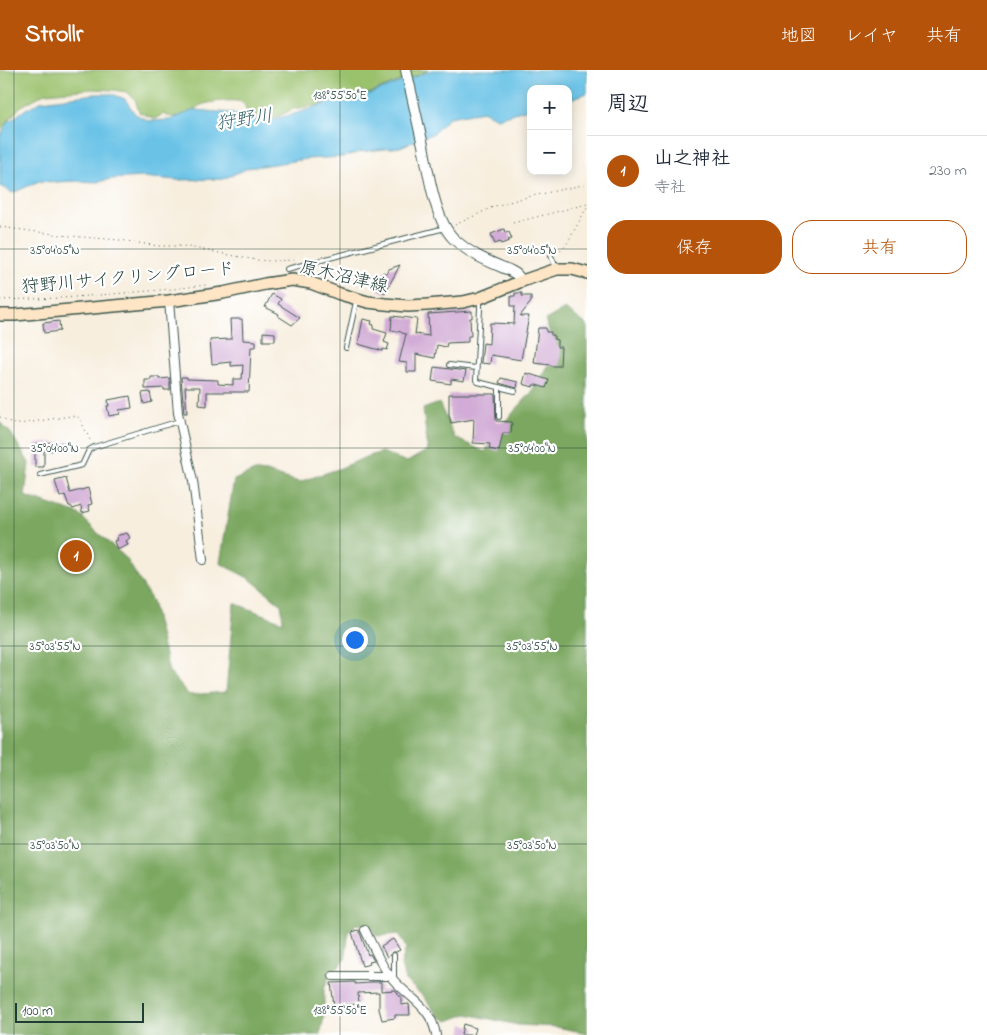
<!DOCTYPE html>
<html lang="ja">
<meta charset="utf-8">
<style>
body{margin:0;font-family:"Indie Flower","Klee One",sans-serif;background:#f6f6f7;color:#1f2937}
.controls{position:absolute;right:15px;top:15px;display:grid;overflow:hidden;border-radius:10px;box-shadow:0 2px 12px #0003}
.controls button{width:45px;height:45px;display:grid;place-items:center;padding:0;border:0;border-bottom:1px solid #e0e1e3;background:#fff;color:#1f2937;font:25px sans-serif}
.scale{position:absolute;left:15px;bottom:12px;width:129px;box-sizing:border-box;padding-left:5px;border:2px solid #1f3d34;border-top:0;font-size:14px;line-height:18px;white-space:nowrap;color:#1f3d34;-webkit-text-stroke:4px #fff;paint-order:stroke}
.you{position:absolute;left:354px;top:569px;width:18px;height:18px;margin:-12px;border:4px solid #fff;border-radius:50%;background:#1a73e8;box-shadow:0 0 0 8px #1a73e833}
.badge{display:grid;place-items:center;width:32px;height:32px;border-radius:50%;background:#b45309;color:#fff;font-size:16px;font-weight:700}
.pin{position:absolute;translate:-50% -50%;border:2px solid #fff;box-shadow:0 1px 5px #0006}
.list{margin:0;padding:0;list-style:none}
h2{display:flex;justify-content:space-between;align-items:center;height:65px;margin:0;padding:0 20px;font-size:21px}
h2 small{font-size:16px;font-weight:400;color:#747a83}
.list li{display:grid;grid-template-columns:32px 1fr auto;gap:15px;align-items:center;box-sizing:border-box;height:70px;padding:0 20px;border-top:1px solid #e0e1e3}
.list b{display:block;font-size:19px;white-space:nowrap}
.list p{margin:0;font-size:16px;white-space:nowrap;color:#747a83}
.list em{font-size:16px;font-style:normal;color:#747a83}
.actions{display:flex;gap:10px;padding:15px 20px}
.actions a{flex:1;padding:11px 0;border:1px solid #b45309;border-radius:20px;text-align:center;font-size:18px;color:#b45309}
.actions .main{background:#b45309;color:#fff}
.map{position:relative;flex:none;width:587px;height:965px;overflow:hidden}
header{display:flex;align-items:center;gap:30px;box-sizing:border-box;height:70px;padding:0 25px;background:#b45309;color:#fff}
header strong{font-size:24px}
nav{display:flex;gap:28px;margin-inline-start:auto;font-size:18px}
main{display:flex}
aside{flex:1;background:#fff}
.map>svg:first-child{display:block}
.green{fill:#9ac16c;stroke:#5c7f50}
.forest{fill:#7ba760;stroke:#4d724a}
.water{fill:#6ac3e7;stroke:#44808e}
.building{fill:#d2acd6}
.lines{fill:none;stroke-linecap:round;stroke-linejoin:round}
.service-casing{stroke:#3f584e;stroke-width:6}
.minor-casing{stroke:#3f584e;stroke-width:10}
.tertiary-casing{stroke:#3f584e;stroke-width:12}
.secondary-casing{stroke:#3f584e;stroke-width:14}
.path{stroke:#3f584e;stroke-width:1;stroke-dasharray:1 4;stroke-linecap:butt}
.service{stroke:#fff;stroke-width:4}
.minor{stroke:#fff;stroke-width:8}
.tertiary{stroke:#fff;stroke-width:10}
.secondary{stroke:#fde5c5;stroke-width:11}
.ticks{fill:none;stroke:#1f3d34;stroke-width:1;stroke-opacity:0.45}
.labels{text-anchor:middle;stroke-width:4.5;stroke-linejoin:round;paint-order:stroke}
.street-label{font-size:18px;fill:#1f3d34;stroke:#fff}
.water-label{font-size:19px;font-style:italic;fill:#36656a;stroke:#fff}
.ticks-label{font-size:12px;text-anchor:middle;fill:#1f3d34;stroke:#fff;stroke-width:4.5;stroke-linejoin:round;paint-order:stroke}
</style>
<header>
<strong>Strollr</strong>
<nav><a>地図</a><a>レイヤ</a><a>共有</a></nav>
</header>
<main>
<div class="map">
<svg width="587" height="965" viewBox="0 0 587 965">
<rect width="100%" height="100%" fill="#fff"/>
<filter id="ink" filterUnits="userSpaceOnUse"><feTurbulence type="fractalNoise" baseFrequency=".02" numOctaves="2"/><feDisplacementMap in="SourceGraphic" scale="10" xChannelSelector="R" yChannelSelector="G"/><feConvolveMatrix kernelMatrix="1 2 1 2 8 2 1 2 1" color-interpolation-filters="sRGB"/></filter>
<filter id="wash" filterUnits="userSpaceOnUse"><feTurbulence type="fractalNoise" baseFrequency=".0096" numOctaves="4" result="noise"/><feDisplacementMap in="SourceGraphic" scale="20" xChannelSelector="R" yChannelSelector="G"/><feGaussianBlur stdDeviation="1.12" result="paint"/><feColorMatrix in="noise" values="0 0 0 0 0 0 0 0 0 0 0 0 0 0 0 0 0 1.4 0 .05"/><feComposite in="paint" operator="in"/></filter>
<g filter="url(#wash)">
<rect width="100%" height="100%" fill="#f7eede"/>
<path class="green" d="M0 0H428L414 7 400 11 368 24 332 29 319 35 293 39 279 46 267 49 247 44C246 41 246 35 243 33 238 28 205 32 199 36 196 37 196 39 194 42 183 45 173 50 163 44L155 49 139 42 135 29 127 22 114 20 92 19 45 23 20 37 0 61Z"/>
<path class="forest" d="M565 239 587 255V965L582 962 556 957 518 955 467 944 448 951 438 946 423 926 405 910 401 895 406 878 399 864 377 866 369 856 356 854 349 860 345 889 327 911 324 919V947L320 965H0V352L11 363 29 393 25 426 79 444 98 463 126 488 152 531 169 602 189 625 226 622 234 533 283 552 281 534 250 509 220 493 234 410 255 401 266 402 299 412 341 398 366 387 382 382 407 392 428 380 423 339 439 333 455 368 485 382 501 356 531 323 557 282 545 250Z"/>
<path class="water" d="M432 0H587V23L568 30V19H531V38L497 48 483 41 449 47 434 63 400 77 360 82 343 87 306 89 248 98 223 109 176 110 142 107 111 109 97 112 76 111 56 112 39 111 13 123 0 116V66L8 52 26 39 42 31 95 24H112L125 29 135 44 149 51 170 50 194 40 232 43 267 51 298 43 333 31 370 24Z"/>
<g id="blocks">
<path class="building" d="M504 159 505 163 509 162 512 169 508 170 509 171 501 174 500 172 495 174 491 164Z
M400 195 385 223 378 219 381 215 377 213 383 202 386 204 389 199Z
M515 223H522V226H531V232L520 246H529L521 290 491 285 490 294 481 293 483 273 489 274 490 253 514 254 515 236H511V226H515Z
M272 224 281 229 278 234 300 248 292 255 278 246 279 244 265 237Z
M472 241V248H470L471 266H468V272L447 273 446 277 437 275 435 288 416 284V302H407V293L399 292 406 264 402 263 401 262 391 260 392 246 417 249 415 264 429 266 428 244Z
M230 249H242L243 270 256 271V277H251L249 322H207V336L199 335 200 317H185L187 343H184L181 307H187V309L218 310V314L233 315V309H242L243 295 231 296V292L212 294 210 270 231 269Z
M363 249 372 251 371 254 374 255 373 259 387 263 384 272 389 274 387 280 383 279V281L358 274Z
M59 251 60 261 44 263 43 253Z
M538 258H546V262H551V265H554V269L557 270V277H561L560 296H551V295L534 293Z
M263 262 275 263V271H263Z
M434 297 466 301 464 311 451 309V314L432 311Z
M526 303 549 310 546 318 536 315H533V317L523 314Z
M151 307H159V309L170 308V320H164V318L145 319V310H151Z
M501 308 518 312 517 318 499 313Z
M150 322 152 332 144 334 142 323Z
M449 324H495L496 351 512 352 511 363H503L499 381 489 379 490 374 473 373 474 349 451 353 449 345Z
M130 326 132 338 119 340 120 344 109 346 107 336H109L108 330Z
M54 372V374L69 372V380L44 381V397H35V374Z
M66 408 70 423 88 418 92 434 88 435 90 441 82 443 81 436 73 439 71 436H69L65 425 60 427 55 411Z
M127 463 130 468 126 471 128 475 117 480 114 471 117 470 116 468 119 465Z
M359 860 368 885 370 884 374 891 369 892 370 894 362 896 352 862Z
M393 869 400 880 396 882H392L390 885 387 887 381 876Z
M355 912V914L369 913V912H381V921L395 920 398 923V926H401V935L409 934 410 945H395V948L382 950 379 939V922L358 923 359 934 334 936 331 913Z
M463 954 476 958 474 965H461Z"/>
</g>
</g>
<g filter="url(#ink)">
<use href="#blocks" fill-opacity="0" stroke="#3f584e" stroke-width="1"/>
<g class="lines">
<defs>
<path id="service" d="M551 186 556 197
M287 199 445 158
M480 230V239L476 310 478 312 515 321
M346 278 356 232
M449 295 476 298
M499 347V317
M40 405 82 395 89 380 94 377 176 352 179 349
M394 908V885"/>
<path id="minor" d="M169 231 178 343 193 411 203 490
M365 860C372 874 378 889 387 902 403 926 431 933 436 965
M333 906H390"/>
<path id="tertiary" d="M406 0C412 25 417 50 423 75 428 101 435 151 454 169 471 185 490 192 511 201L516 204 522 211"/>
<path id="secondary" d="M0 245H15L169 231 223 223 265 214 292 210 311 213 340 224 368 232 385 234 408 236 427 235 463 232 480 228 522 211 557 199H572L587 203"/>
</defs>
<use href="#service" class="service-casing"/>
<use href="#minor" class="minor-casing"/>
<use href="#tertiary" class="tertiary-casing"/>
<use href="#secondary" class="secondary-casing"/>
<path class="path" d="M513 153 587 134
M455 155 495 136 523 128 587 114
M0 157 69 166 120 170 158 176H183L256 190 270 191 294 190
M556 183 563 179 568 172 587 137
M0 230 63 228 173 219 206 215
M0 347 14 354H19L71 346 78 347 80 349 91 372"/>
<use href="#service" class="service"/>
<use href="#minor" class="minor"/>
<use href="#tertiary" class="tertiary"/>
<use href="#secondary" class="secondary"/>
</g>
</g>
<path class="ticks" d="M14 0V965M340 0V965M0 179H587M0 378H587M0 576H587M0 774H587"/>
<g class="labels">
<g class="street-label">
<text transform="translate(344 206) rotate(13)" y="6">原木沼津線</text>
<text transform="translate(128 207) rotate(-5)" y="6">狩野川サイクリングロード</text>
</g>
<g class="water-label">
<text transform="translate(244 48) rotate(-8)" y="7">狩野川</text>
</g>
</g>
<g class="ticks-label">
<text x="340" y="29">138°55'50"E</text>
<text x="55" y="184">35°04'05"N</text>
<text x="532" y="184">35°04'05"N</text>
<text x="55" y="382">35°04'00"N</text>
<text x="532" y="382">35°04'00"N</text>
<text x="55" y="580">35°03'55"N</text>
<text x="532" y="580">35°03'55"N</text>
<text x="55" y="779">35°03'50"N</text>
<text x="532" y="779">35°03'50"N</text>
<text x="340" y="944">138°55'50"E</text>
</g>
</svg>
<div class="controls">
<button>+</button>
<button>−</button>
</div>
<div class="scale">100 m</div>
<div class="you"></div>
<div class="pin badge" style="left:76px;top:486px">1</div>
</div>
<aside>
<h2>周辺<small></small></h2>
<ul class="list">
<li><span class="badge">1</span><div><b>山之神社</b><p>寺社</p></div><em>230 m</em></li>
</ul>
<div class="actions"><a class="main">保存</a><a>共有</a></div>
</aside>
</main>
